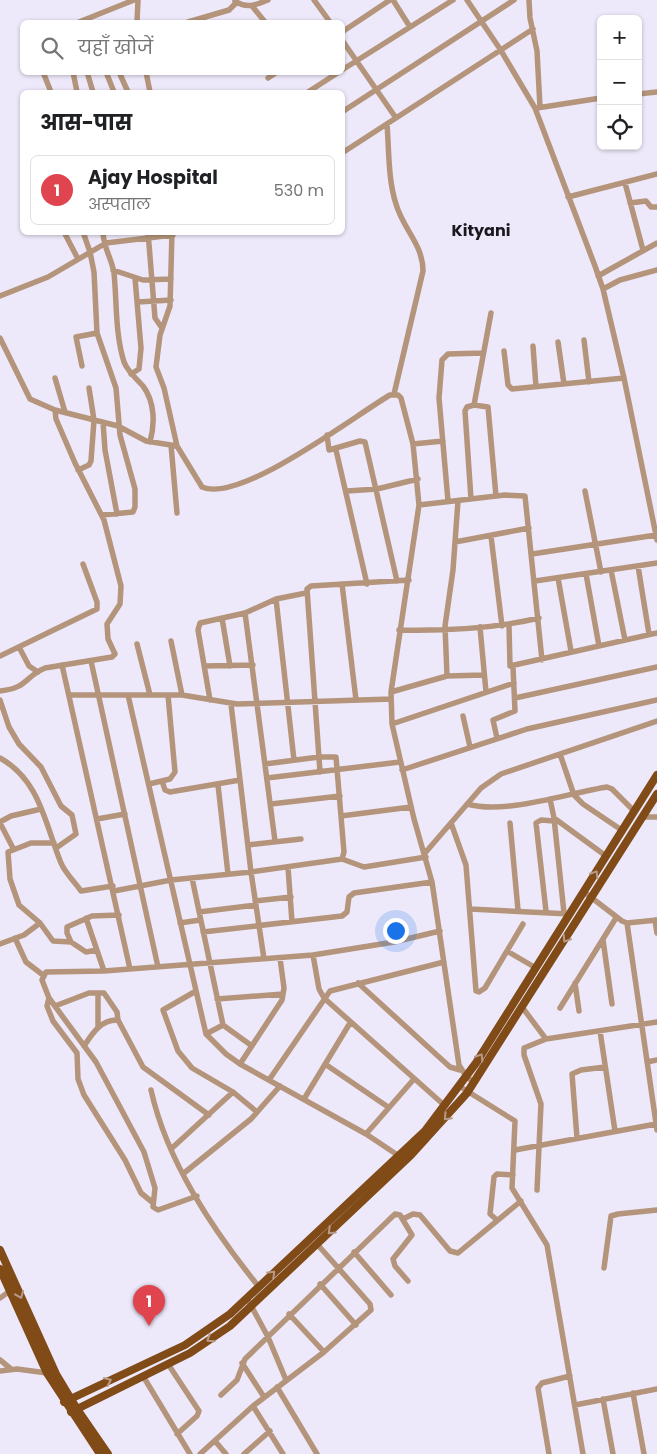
<!DOCTYPE html>
<html lang="hi">
<meta charset="utf-8">
<style>
body{margin:0;font-family:Poppins,"Noto Sans Devanagari",sans-serif;background:#f6f6f6;color:#202124}
.controls{position:absolute;right:15px;top:15px;display:grid;overflow:hidden;border-radius:8px;box-shadow:0 1px 4px #0004}
.controls button{width:45px;height:45px;display:grid;place-items:center;padding:0;border:0;border-bottom:1px solid #e0e0e0;background:#fff;color:#202124;font:25px sans-serif}
.you{position:absolute;left:395px;top:930px;width:18px;height:18px;margin:-12px;border:4px solid #fff;border-radius:50%;background:#1a73e8;box-shadow:0 0 0 8px #1a73e833}
.badge{display:grid;place-items:center;width:32px;height:32px;border-radius:50%;background:#ea580c;color:#fff;font-size:16px;font-weight:700}
.pin{position:absolute;translate:-50% -41px;filter:drop-shadow(0 1px 2px #0008)}
.pin::after{content:'';position:absolute;top:26px;width:18px;height:15px;background:inherit;clip-path:polygon(0 0,100% 0,50% 100%)}
.list{margin:0;padding:0;list-style:none}
h2{display:flex;justify-content:space-between;align-items:center;height:65px;margin:0;padding:0 20px;font-size:21px}
h2 small{font-size:16px;font-weight:400;color:#757577}
.list li{display:grid;grid-template-columns:32px 1fr auto;gap:15px;align-items:center;box-sizing:border-box;height:70px;margin:0 10px 10px;padding:0 10px;border:1px solid #e0e0e0;border-radius:8px}
.list b{display:block;font-size:19px;white-space:nowrap}
.list p{margin:0;font-size:16px;white-space:nowrap;color:#757577}
.list em{font-size:16px;font-style:normal;color:#757577}
.icon{flex:none;width:28px;height:28px;fill:none;stroke:currentColor;stroke-width:2;stroke-linecap:round;stroke-linejoin:round}
.map{position:relative;flex:none;width:657px;height:1454px;overflow:hidden}
.search{position:absolute;background:#fff;box-shadow:0 1px 4px #0004;left:20px;top:20px;width:325px;height:55px;display:flex;align-items:center;gap:12px;box-sizing:border-box;padding:0 18px;border-radius:8px;color:#757577;font-size:19px}
.panel{position:absolute;background:#fff;box-shadow:0 1px 4px #0004;left:20px;top:90px;width:325px;height:145px;border-radius:8px}
.map>svg:first-child{display:block}
.lines{fill:none;stroke-linecap:round;stroke-linejoin:round}
.minor{stroke:#b4957c;stroke-width:5.5}
.major{stroke:#814b18;stroke-width:8}
.oneway{stroke:#b89a89}
.labels{text-anchor:middle;stroke-width:4;stroke-linejoin:round;paint-order:stroke}
.quarter-label{font-size:16px;font-weight:bold;fill:#1b191f;stroke:#eee9fa}
</style>
<div class="map">
<svg width="657" height="1454" viewBox="0 0 657 1454">
<rect width="100%" height="100%" fill="#eee9fa"/>
<g class="lines">
<path class="minor" d="M314 0 330 22
M393 0 410 27
M467 0 500 49 535 108 595 266 603 289 624 378 657 540
M529 0 530 18 537 51 540 107
M235 1C246 9 256 5 268 0
M252 6 265 22
M79 22 134 0
M137 22 138 0
M188 22 229 10 237 2
M342 32 390 0
M342 40 396 118
M342 70 453 0
M43 72 51 92
M73 72 77 92
M87 72 93 92
M106 72 114 92
M119 72 128 92
M146 72 150 92
M268 78 277 72
M308 92 339 72
M638 94 657 92
M537 108 601 98
M342 112 514 0
M387 124C389 149 388 180 396 204 403 229 423 244 423 271L394 394
M342 153 533 29
M625 183 643 250
M568 197 657 174
M630 203 646 201 651 207H657
M64 232 78 259
M83 232 90 252 94 272 97 333 116 388 120 435 135 489V507L133 512 102 515
M103 232C103 247 112 259 114 273 117 303 115 333 124 362 128 372 136 378 143 386 155 402 155 424 150 442
M148 232 155 318 162 328
M172 232 170 306 160 335 156 367 164 388 177 446 202 487C240 504 354 416 390 395H398L401 398 413 444 419 505 391 692 392 724 414 819 432 882 459 1065 466 1076 474 1083
M113 270 143 280 171 279
M598 276 657 243
M603 289 620 280 657 270
M0 296 48 277 106 243 173 235
M138 302 171 300
M0 338 30 399 55 410 118 426 146 441 177 446
M584 340 589 382
M558 342 564 384
M533 346 536 387
M504 351 508 385 512 389 624 378
M82 366 76 337 97 333
M131 374 139 369 141 348 135 278
M55 378 65 412
M474 405 491 313
M103 422 105 450 117 514
M327 435 329 450 360 441 365 442 397 581
M413 444 443 441
M171 445 177 513
M336 450 367 584
M78 470 89 465 91 461 94 420 89 388
M347 491 377 489 418 479
M585 491 601 572
M471 499 465 411 467 407 474 405 488 407 496 496
M448 501 439 398 442 360 448 354 483 353
M419 505 505 495 525 496 542 660
M491 536 502 626
M455 542 529 528
M532 554 656 535
M638 566 649 634
M611 570 625 640
M586 574 599 646
M558 578 571 651
M535 581 657 563
M342 584 356 700
M276 599 294 760
M245 613 275 841
M222 618 230 666
M509 625 510 666 657 633
M480 627 486 692
M399 630C446 631 493 629 539 618
M171 641 182 695
M137 644 150 695
M19 647 29 666 38 672
M0 656 97 609V602L83 564
M91 661 158 967
M62 665 130 969
M205 666 253 665
M447 676 445 626 453 570 458 501
M0 691C28 688 24 677 45 668L112 657 115 654 108 639 107 624 120 604 121 586 104 520 75 463 56 419 55 410
M391 692 447 676 483 675
M69 695H182L237 704 391 699
M128 695 206 1034 226 1054 240 1064 366 1134 402 1158
M515 698 657 667
M0 700 9 727 19 744 41 767 61 806 72 815 76 834 56 848
M210 700 198 630 200 623 245 613 276 599 306 593
M231 704 251 872 264 959
M463 716 470 747
M392 724 514 683
M497 738 493 720 515 711 513 667
M560 754 574 795 583 804 623 831
M0 758C40 780 45 824 61 863 65 873 75 882 81 891L113 886
M402 770 527 729 657 700
M320 772 307 589 311 586 409 580
M267 778 400 762
M162 781 165 790 170 792 240 780
M149 784 170 779 175 772 168 695
M218 785 228 874
M550 799 554 818 606 856
M271 804 340 796
M467 804C506 815 568 793 607 787L612 789 635 812
M341 816 411 807
M643 817H657
M554 818 564 913
M97 819 125 814
M0 822 11 816 41 809
M0 823 13 848
M451 823 466 865 476 991 479 992 485 988 523 924
M510 823 518 910
M54 843H31L8 852 10 879 19 905 40 923 53 941 71 942 86 952 97 950
M248 845 301 839
M425 853 481 788 501 774 657 721
M342 859 364 867 426 857
M288 867 292 922
M192 878 223 1025 252 1046
M114 891 171 880 251 872 342 859 344 852 336 757H319L265 764
M584 892 622 921 627 923 657 920
M255 901 291 897
M470 909 570 914
M546 911 536 823 541 820 554 821
M199 912 256 905
M86 918 104 971
M655 920 657 933
M180 923 200 920
M627 923 657 1130
M203 932 342 916 347 912 349 897 354 893 432 882
M15 938 26 962 43 975
M603 940 612 1004
M71 942 67 933V927L92 916 119 915
M0 944 24 935 40 923
M507 951 536 968
M313 955 319 989 324 998 444 1105
M358 983 450 1067 460 1070
M575 983 579 1011
M196 991 163 1010 178 1051 192 1068 233 1092 257 1112
M98 993V1027
M49 998 47 1006 53 1021 77 1053 78 1079 84 1095 125 1160 141 1193 152 1202
M217 999 283 994
M55 1006 89 993H104L117 1012 118 1020
M522 1007 546 1039
M560 1008 616 918
M600 1031 615 1131
M206 1034 223 1025
M84 1046C92 1034 101 1019 118 1020L143 1067 209 1115
M647 1062 657 1060
M240 1064 282 1000 284 988 280 958
M325 1064 388 1107
M269 1080 330 991 444 962
M459 1086 515 1121 512 1188 547 1245 583 1454
M151 1090C167 1162 213 1230 259 1287
M304 1099 350 1023
M366 1134 414 1079
M577 1138 572 1074 581 1070 605 1067
M171 1149 233 1092
M515 1150 656 1124
M184 1173 251 1119 280 1086
M537 1190 541 1104 524 1055V1048L546 1039 657 1022
M197 1196 158 1210 153 1207 155 1188 144 1152 96 1062 49 998 42 980 46 972 104 971 313 955 394 942 440 931
M403 1219 413 1214 420 1215 450 1251 458 1253 521 1201
M497 1220 490 1214 494 1177 497 1174 513 1175
M354 1252 391 1295
M604 1268 611 1216 618 1214 657 1210
M320 1284 356 1325
M0 1298 10 1291
M247 1298 268 1337 286 1380
M289 1314 324 1352
M0 1360 11 1369
M242 1363 264 1397
M168 1364 199 1411 197 1416 177 1434
M0 1371 17 1369 47 1373
M143 1376 190 1454
M277 1387 317 1454
M633 1393 644 1454
M221 1395 237 1380 245 1359 395 1214 400 1215 412 1235 393 1259 395 1266 408 1281
M603 1399 613 1454
M575 1405 657 1389
M253 1406 283 1454
M215 1441 226 1454
M200 1454 253 1406 324 1352 371 1310 370 1304 317 1244
M244 1454 270 1431
M549 1454 538 1388 542 1383 570 1376"/>
<path class="major" d="M0 1250 56 1374 77 1409 108 1454
M0 1269 47 1373 100 1454
M64 1402 185 1345 230 1314 425 1131 476 1063 657 775
M71 1412 190 1353 230 1326 411 1155 467 1093 657 794"/>
</g>
<defs><path id="oneway-chevron" d="M-2-3.5L2.5 0L-2 3.5" fill="none" stroke-width="1.6" stroke-linecap="round" stroke-linejoin="round" transform="scale(1.25)"/></defs>
<g class="oneway">
<use href="#oneway-chevron" transform="translate(595 874) rotate(-58)"/>
<use href="#oneway-chevron" transform="translate(566 939) rotate(123)"/>
<use href="#oneway-chevron" transform="translate(480 1057) rotate(-58)"/>
<use href="#oneway-chevron" transform="translate(447 1117) rotate(133)"/>
<use href="#oneway-chevron" transform="translate(331 1231) rotate(136)"/>
<use href="#oneway-chevron" transform="translate(272 1274) rotate(-44)"/>
<use href="#oneway-chevron" transform="translate(20 1295) rotate(68)"/>
<use href="#oneway-chevron" transform="translate(210 1339) rotate(147)"/>
<use href="#oneway-chevron" transform="translate(108 1381) rotate(-25)"/>
</g>
<g class="labels">
<g class="quarter-label">
<text x="481" y="236">Kityani</text>
</g>
</g>
</svg>
<div class="controls">
<button>+</button>
<button>−</button>
<button><svg class="icon" aria-label="locate" viewBox="0 0 24 24"><circle cx="12" cy="12" r="6"/><path d="M12 2v4M12 18v4M2 12h4M18 12h4"/></svg></button>
</div>
<div class="you"></div>
<div class="pin badge" style="left:149px;top:1326px;background:#e0444e">1</div>
<div class="search"><svg class="icon" aria-label="search" viewBox="0 0 24 24"><circle cx="10" cy="10" r="6"/><path d="M15 15l6 6"/></svg>यहाँ खोजें</div>
<section class="panel">
<h2>आस-पास<small></small></h2>
<ul class="list">
<li><span class="badge" style="background:#e0444e">1</span><div><b>Ajay Hospital</b><p>अस्पताल</p></div><em>530 m</em></li>
</ul>
</section>
</div>
